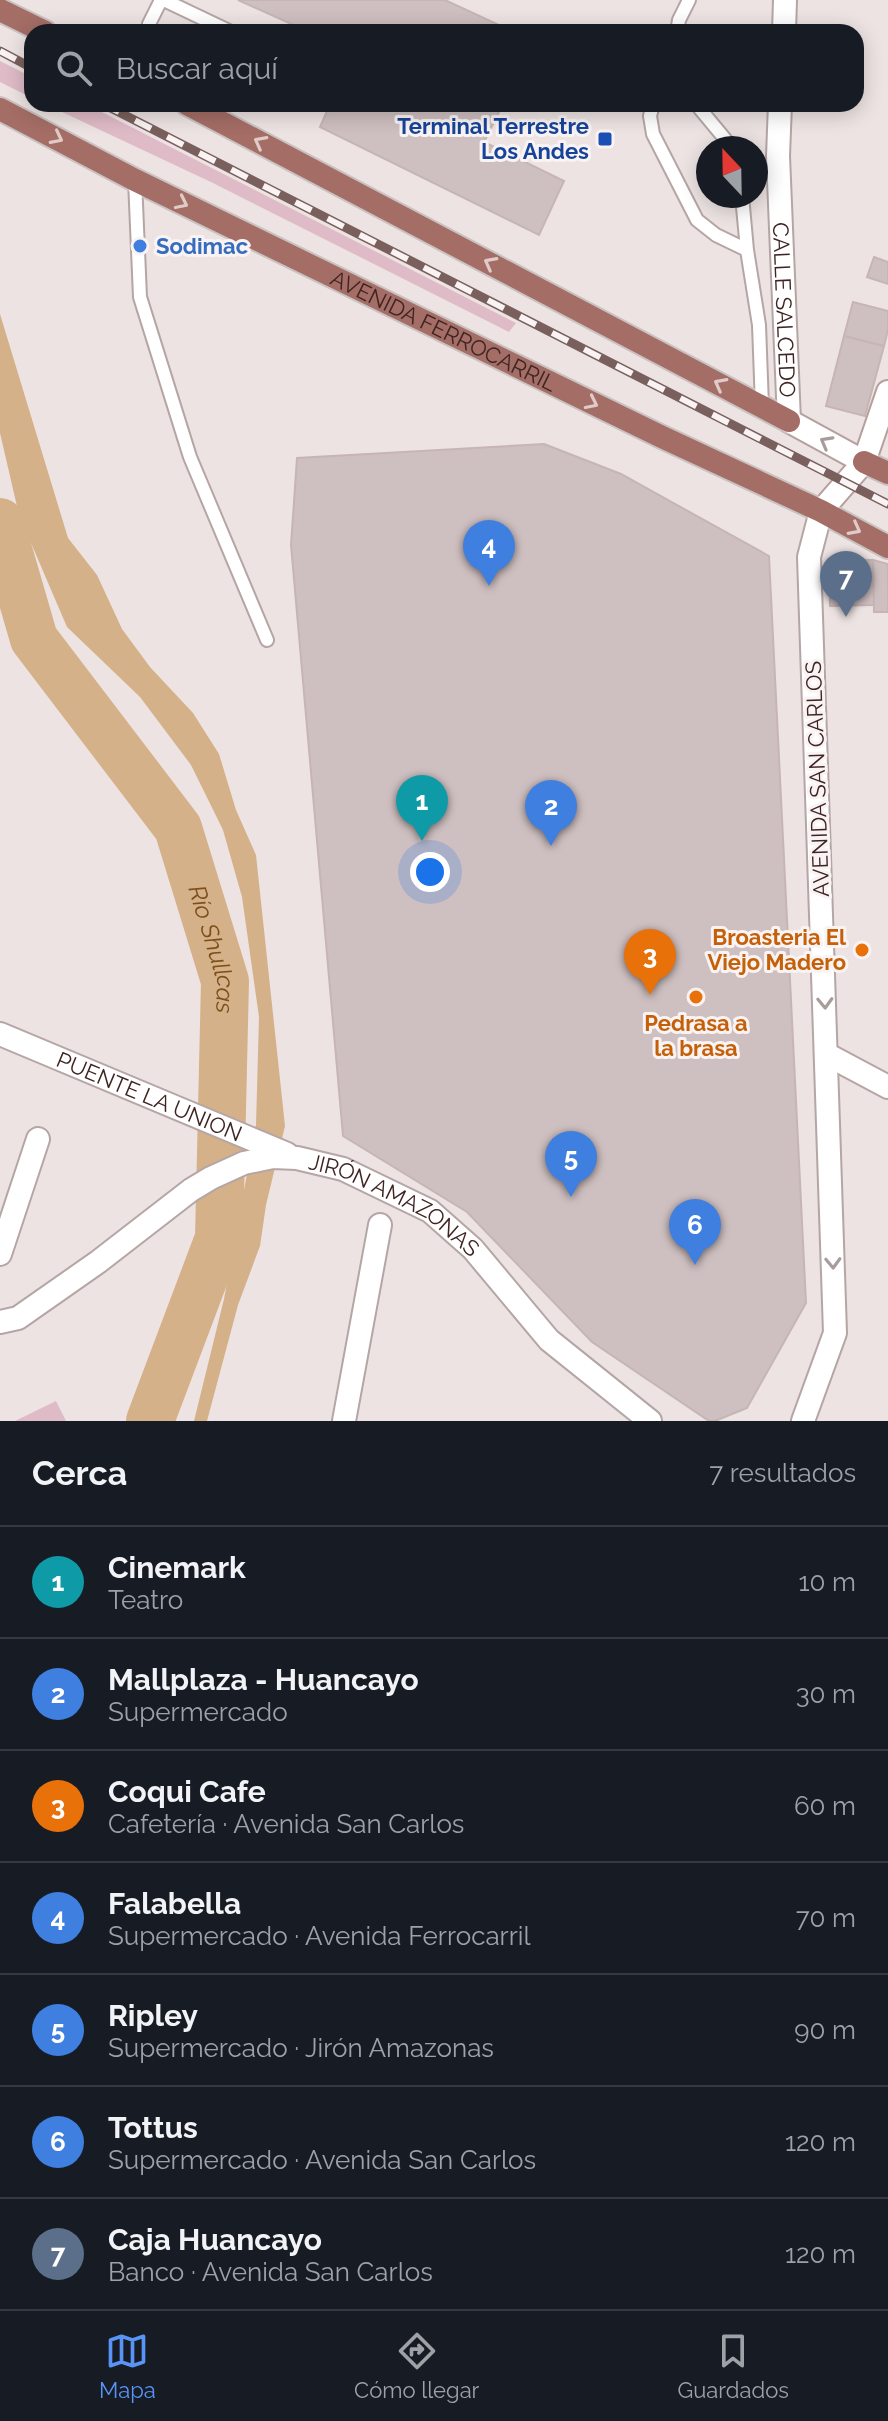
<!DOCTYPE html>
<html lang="es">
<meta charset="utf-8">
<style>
body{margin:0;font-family:Raleway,sans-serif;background:#20242c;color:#f1f3f6}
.compass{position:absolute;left:696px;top:136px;width:72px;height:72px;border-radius:50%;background:#171b24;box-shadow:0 4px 20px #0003;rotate:338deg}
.you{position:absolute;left:430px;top:872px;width:28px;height:28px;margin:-20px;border:6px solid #fff;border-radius:50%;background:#1a73e8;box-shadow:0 0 0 12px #1a73e833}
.badge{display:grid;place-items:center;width:52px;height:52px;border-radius:50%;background:#5893f6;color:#fff;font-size:26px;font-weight:700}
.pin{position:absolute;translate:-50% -66px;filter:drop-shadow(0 2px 4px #0008)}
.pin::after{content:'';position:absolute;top:42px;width:28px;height:24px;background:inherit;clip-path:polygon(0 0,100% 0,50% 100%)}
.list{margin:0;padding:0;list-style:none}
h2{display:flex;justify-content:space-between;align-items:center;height:104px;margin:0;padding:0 32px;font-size:34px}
h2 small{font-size:26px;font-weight:400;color:#9ea1a6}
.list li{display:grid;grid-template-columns:52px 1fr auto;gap:24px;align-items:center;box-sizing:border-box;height:112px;padding:0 32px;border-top:2px solid #363941}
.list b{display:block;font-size:30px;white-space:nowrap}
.list p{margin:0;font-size:26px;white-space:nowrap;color:#9ea1a6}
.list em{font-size:26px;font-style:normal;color:#9ea1a6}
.icon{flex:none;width:44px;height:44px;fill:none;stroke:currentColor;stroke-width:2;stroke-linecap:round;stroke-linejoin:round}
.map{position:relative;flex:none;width:888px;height:1421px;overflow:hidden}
.search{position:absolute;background:#171b24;box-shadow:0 4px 20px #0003;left:24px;right:24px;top:24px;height:88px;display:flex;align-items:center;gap:20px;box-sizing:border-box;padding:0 28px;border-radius:24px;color:#9ea1a6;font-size:30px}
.sheet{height:888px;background:#171b24}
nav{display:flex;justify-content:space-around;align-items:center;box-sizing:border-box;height:112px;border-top:2px solid #363941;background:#171b24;font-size:22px;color:#9ea1a6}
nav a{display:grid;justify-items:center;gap:4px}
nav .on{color:#5893f6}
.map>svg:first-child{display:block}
.green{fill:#dfbbc7}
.water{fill:#d4b189}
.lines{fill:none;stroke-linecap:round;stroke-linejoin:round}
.river{stroke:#d4b189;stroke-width:48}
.building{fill:#cebfc0;stroke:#c7b5b5;stroke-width:2}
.service-casing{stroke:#b5a6a5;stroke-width:16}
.minor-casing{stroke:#b5a6a5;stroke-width:26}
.secondary-casing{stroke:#b69f9d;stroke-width:26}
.primary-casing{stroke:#c9c2c1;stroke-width:26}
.service{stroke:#fff;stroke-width:12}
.minor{stroke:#fff;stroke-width:22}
.secondary{stroke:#fff;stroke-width:22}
.primary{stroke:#a46d66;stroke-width:22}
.rail-casing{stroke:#7a605c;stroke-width:9}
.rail{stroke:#f9f3f4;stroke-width:6;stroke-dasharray:18;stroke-linecap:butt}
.oneway{stroke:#e0cbc9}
.oneway2{stroke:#a99d9c}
.transit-dot{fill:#1a4fb4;stroke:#f9f3f4;stroke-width:3}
.shop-dot{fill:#3f7fe0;stroke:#f9f3f4;stroke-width:3}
.food-dot{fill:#e8710a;stroke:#f9f3f4;stroke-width:3}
.labels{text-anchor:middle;stroke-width:6;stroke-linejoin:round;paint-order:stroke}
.transit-label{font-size:22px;font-weight:bold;fill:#164399;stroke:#f9f3f4;text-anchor:end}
.shop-label{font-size:22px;font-weight:bold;fill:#366cbe;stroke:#f9f3f4;text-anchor:start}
.street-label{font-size:22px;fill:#3f2522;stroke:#f9f3f4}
.food-label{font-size:22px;font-weight:bold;fill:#c56008;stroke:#f9f3f4;text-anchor:end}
.water-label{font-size:24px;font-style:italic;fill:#7d501a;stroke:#f9f3f4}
</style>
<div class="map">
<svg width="888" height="1421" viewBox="0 0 888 1421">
<rect width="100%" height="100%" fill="#ede3e3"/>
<path class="green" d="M0 61 32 77V98L0 82Z
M45 104H86L516 323 509 332 213 183Z
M56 1401 66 1421H15Z"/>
<path class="water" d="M0 314 68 538 97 575 122 629 150 667 193 713 219 754 236 810 256 855 285 1126 266 1205 260 1246 238 1305 207 1421H194L224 1299 256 1125 259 1017 242 897 223 830 191 765 140 697 67 627 19 515 0 433Z"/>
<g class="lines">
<path class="river" id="s1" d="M0 522 34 639 178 828 225 981 219 1238 150 1421"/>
</g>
<path class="building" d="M238 0H445L514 32H309Z
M330 104H503L484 142 564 181 539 235 320 127Z
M874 257 888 262V284L867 277Z
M853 302 888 311V330L884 346 844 336Z
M844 336 884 346 865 416 826 406Z
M544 444 621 474 769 556 806 1303 747 1408 715 1421H709L592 1342 467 1212 343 1136 291 545 297 458Z
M846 560H873L874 605 830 606V568Z
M873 560 888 564V612H874Z"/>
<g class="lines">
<defs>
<path id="service" d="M164 0 231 32
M149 24 161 0
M677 32 679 20 689 0
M653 104 650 116 653 134 697 220 716 235 747 250
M696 104 725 139 728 148
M135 180 140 297 190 457 267 640
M742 196 747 250 759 325 762 406"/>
<g id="minor">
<path d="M784 32 785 0"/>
<path id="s2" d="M780 104 778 156 789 421"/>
<path id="s3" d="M0 1034 287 1154"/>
<path d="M826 1054 888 1087"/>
<path d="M0 1254 38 1139"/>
<path id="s4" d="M0 1322 18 1318 98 1262 191 1190 211 1178 244 1163 273 1157 297 1158 343 1169 430 1211 473 1249 549 1340 650 1421"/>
<path d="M344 1421 380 1225"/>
<path d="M803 1421 835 1333 809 557 821 511"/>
</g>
<path id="secondary" d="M789 421 864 462
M821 511 864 462 888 392"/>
<g id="primary">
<path d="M0 10 45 32"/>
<path d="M187 104 789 421"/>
<path id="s5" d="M0 109 135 180 662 437 821 511 888 547"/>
<path d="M864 462 888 473"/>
</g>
</defs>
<use href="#service" class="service-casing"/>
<use href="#minor" class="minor-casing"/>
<use href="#secondary" class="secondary-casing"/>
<use href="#primary" class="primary-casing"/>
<use href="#service" class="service"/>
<use href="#minor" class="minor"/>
<use href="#secondary" class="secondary"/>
<use href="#primary" class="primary"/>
<defs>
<path id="rail" d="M0 51 32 68
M103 104 888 504"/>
</defs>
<use href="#rail" class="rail-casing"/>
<use href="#rail" class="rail"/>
</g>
<defs><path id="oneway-chevron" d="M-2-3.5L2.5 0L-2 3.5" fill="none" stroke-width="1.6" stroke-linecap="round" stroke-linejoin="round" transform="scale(2)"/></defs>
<g class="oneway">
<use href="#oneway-chevron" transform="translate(57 138) rotate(27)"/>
<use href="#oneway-chevron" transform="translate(260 142) rotate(-152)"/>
<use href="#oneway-chevron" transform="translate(182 203) rotate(26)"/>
<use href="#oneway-chevron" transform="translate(490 263) rotate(-152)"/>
<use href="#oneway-chevron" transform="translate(720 384) rotate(-152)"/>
<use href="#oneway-chevron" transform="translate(592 403) rotate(26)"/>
<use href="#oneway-chevron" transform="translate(855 529) rotate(28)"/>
</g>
<g class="oneway2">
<use href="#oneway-chevron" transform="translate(826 442) rotate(-151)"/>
<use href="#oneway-chevron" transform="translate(825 1003) rotate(88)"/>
<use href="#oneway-chevron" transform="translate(833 1263) rotate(88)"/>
</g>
<rect class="transit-dot" x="597" y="131" width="16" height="16" rx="4"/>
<circle class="shop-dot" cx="140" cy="246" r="8"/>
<g class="food-dot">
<circle cx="862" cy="950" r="8"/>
<circle cx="696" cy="997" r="8"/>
</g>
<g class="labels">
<g class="transit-label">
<text x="589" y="134">Terminal Terrestre<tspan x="589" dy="25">Los Andes</tspan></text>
</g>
<g class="shop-label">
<text x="156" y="254">Sodimac</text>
</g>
<g class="street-label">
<text dy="8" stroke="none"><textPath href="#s2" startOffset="206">CALLE SALCEDO</textPath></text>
<text dy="8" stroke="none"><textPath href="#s5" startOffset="496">AVENIDA FERROCARRIL</textPath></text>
<text transform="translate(817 779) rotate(-92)" y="8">AVENIDA SAN CARLOS</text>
<text dy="8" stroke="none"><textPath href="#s3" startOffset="162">PUENTE LA UNION</textPath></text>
<text dy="8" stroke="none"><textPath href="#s4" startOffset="456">JIRÓN AMAZONAS</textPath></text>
</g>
<g class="food-label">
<text x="846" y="945">Broasteria El<tspan x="846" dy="25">Viejo Madero</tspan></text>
<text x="696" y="1031" text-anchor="middle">Pedrasa a<tspan x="696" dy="25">la brasa</tspan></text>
</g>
<g class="water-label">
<text dy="8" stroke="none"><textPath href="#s1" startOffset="486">Río Shullcas</textPath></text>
</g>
</g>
</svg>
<svg class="compass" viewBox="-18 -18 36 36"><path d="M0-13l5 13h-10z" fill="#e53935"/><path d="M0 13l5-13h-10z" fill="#9ea1a6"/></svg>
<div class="you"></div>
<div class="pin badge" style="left:422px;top:841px;background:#0f9aa8">1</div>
<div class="pin badge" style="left:551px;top:846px;background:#3f7fe0">2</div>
<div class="pin badge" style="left:650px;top:995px;background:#e8710a">3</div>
<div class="pin badge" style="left:489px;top:586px;background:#3f7fe0">4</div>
<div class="pin badge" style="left:571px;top:1197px;background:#3f7fe0">5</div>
<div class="pin badge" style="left:695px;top:1265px;background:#3f7fe0">6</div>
<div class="pin badge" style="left:846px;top:617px;background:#5c6f8a">7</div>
<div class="search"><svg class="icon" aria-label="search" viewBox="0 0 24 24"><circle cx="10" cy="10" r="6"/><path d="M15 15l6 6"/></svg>Buscar aquí</div>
</div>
<section class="sheet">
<h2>Cerca<small>7 resultados</small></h2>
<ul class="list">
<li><span class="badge" style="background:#0f9aa8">1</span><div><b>Cinemark</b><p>Teatro</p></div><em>10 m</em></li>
<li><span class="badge" style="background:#3f7fe0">2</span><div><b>Mallplaza - Huancayo</b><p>Supermercado</p></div><em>30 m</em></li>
<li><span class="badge" style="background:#e8710a">3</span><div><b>Coqui Cafe</b><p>Cafetería · Avenida San Carlos</p></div><em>60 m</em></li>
<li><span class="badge" style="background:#3f7fe0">4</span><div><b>Falabella</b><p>Supermercado · Avenida Ferrocarril</p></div><em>70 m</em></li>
<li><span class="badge" style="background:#3f7fe0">5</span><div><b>Ripley</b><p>Supermercado · Jirón Amazonas</p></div><em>90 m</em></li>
<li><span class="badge" style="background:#3f7fe0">6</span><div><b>Tottus</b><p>Supermercado · Avenida San Carlos</p></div><em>120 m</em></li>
<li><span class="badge" style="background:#5c6f8a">7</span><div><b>Caja Huancayo</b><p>Banco · Avenida San Carlos</p></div><em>120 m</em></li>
</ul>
</section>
<nav>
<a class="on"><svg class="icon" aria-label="map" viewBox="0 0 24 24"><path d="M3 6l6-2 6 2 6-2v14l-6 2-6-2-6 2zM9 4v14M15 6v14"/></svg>Mapa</a>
<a><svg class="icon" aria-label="directions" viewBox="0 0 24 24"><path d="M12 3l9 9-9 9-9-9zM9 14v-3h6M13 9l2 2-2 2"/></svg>Cómo llegar</a>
<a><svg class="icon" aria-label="saved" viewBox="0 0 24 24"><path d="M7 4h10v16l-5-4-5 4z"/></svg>Guardados</a>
</nav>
